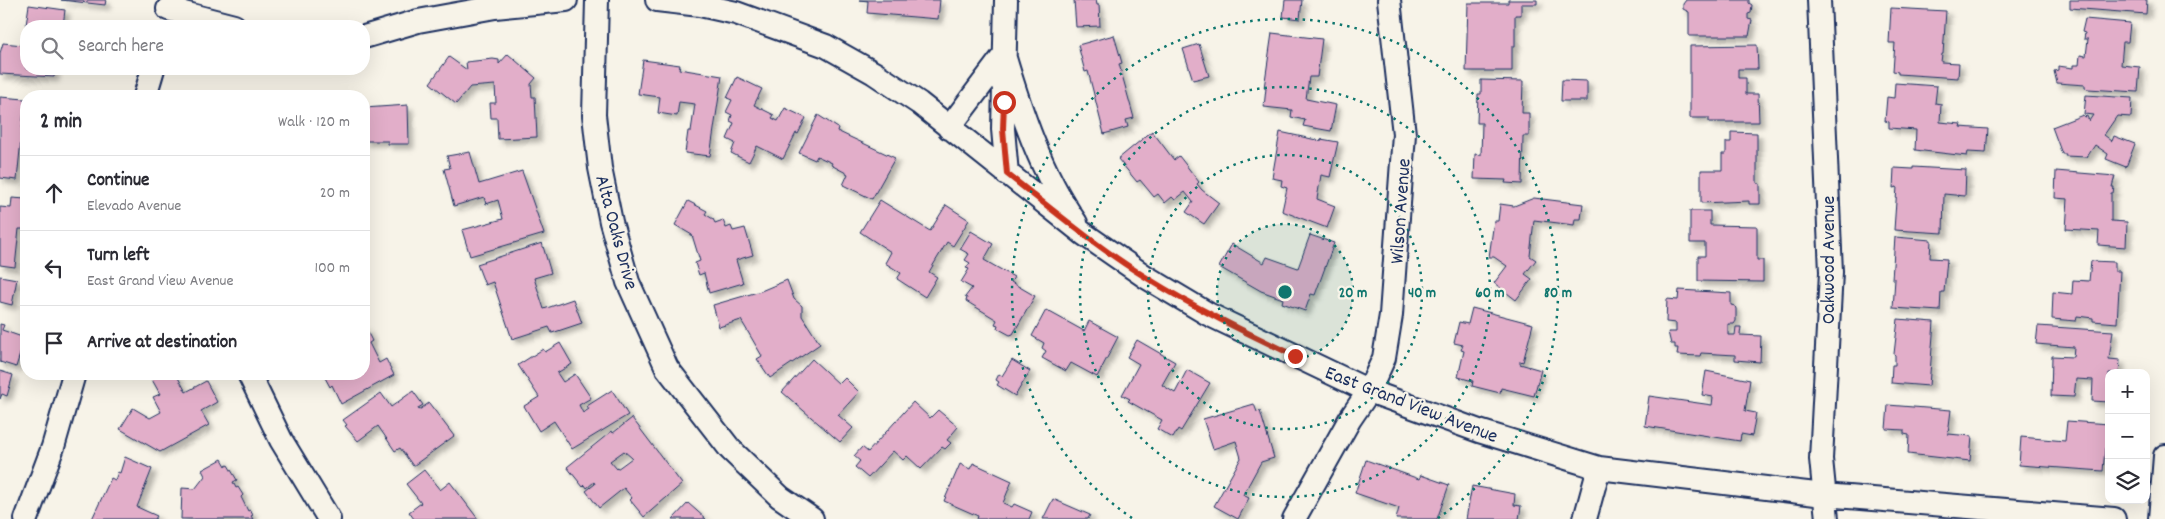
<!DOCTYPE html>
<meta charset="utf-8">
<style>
body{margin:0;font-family:Dekko,sans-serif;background:#f7f7f7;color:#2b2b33}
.controls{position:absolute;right:15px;bottom:15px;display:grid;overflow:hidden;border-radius:10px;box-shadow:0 5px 20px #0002}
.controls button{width:45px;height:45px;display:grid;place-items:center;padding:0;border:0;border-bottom:1px solid #e1e1e2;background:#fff;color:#2b2b33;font:25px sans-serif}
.stop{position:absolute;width:15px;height:15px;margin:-11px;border:4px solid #c8321e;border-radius:50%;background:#fff}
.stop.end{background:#c8321e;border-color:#fff;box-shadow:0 1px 5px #0008}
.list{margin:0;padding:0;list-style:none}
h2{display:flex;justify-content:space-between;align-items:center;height:65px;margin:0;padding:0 20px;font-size:21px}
h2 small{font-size:16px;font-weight:400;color:#7c7c81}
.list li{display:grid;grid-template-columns:32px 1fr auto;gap:15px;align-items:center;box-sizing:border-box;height:75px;padding:0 20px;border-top:1px solid #e1e1e2}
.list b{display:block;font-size:19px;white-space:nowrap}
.list p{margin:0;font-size:16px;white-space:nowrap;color:#7c7c81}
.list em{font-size:16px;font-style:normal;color:#7c7c81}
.icon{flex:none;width:28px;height:28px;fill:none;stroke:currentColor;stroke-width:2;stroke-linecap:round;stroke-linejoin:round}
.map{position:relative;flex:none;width:2165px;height:519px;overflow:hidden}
.search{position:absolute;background:#fff;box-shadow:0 5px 20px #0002;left:20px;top:20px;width:350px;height:55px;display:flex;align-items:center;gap:12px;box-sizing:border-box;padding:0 18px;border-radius:20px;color:#7c7c81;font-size:19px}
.panel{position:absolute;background:#fff;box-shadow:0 5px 20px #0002;left:20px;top:90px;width:350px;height:290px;border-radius:20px}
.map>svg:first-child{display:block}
.building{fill:#e2aec9;stroke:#1b2f5e;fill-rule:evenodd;filter:url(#shadow)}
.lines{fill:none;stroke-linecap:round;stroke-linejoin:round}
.minor-casing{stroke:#1b2f5e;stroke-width:26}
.minor{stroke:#f7f3e8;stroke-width:22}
.route{stroke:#c8321e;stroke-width:6}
.ring{fill:none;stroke:#0f766e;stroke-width:2.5;stroke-dasharray:2.5 5}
.labels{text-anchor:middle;stroke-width:4.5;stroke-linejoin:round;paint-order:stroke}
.street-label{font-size:20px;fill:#1b2f5e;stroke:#f7f3e8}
.centre{fill:#0f766e;stroke:#f7f3e8;stroke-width:2.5}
.ring-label{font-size:15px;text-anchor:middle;font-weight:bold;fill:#0f766e;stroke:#f7f3e8;stroke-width:4.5;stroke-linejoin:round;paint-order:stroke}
</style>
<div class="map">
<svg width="2165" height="519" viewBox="0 0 2165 519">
<defs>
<filter id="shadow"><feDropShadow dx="4.5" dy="4.5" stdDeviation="2.5" flood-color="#0004"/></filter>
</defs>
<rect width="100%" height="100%" fill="#f7f3e8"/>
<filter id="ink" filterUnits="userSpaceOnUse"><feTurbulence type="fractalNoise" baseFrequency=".02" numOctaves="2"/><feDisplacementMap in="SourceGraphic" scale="10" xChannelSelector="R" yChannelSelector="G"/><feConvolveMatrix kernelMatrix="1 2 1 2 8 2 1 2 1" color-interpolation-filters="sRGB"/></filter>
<g filter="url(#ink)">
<path class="building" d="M61 0H106L105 5Z
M859 0H940L938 19 867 13 868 1Z
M1074 0H1096L1097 5H1099L1100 26 1076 27Z
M1285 0H1302L1300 19 1283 17Z
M1508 0H1537V4H1521V15H1515V47H1512V71H1466L1468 3H1508Z
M1686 0H1749V3L1752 5 1751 13 1748 14V19L1752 20 1749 36H1689V12L1683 9V4Z
M2070 0H2147L2146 14 2070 8Z
M29 5 65 10 63 26H26V69H55L54 77 0 74V53L3 43 23 45Z
M1891 8 1946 11 1943 54H1942L1941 62 1959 63 1958 78 1898 74V72L1893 71 1895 43H1889Z
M2085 19 2130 23 2128 42H2123L2121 65 2140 67 2138 92 2088 89 2085 88V85L2057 83 2054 71 2058 70V66L2073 68V65H2079L2080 55 2086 56 2088 39H2084L2085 33 2082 32Z
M1272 33 1322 39 1317 77H1309L1306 99 1336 105 1331 131 1303 126 1305 120 1291 117 1292 110 1264 107 1266 88H1264Z
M1114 35 1122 63 1119 64 1134 118 1126 120 1128 127 1104 134 1088 71 1085 72 1078 45Z
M1199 44 1209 76 1193 80 1183 49Z
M1757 45 1758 69H1738V78H1746V94H1758L1759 122H1709V118H1690V46Z
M508 54 536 78 531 84 532 97H535L537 137 498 139 497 118H491L490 103H496L495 85 470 87 456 104 430 83 449 57 467 70 466 62 493 59 499 60V64Z
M643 60 680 65 679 69 722 76 710 156 685 153 688 131H691L695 104 679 102 677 116 658 113 660 97 638 94Z
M737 77 762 89 754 105 774 115 772 118 778 121 785 108 806 118 798 134 796 133 783 159 757 146 749 162 731 153 735 143 727 139 734 123 730 121 732 115 726 112 732 100 727 98Z
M1481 80 1523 81 1522 113H1529V136H1523L1522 184 1505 183 1506 180 1474 179 1475 154 1481 155 1482 123H1477L1478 94H1481Z
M1562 80 1587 81V101H1561Z
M1895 83 1937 86 1935 103 1941 104 1940 122 1961 124 1960 127 1988 129 1986 153 1968 152 1967 156 1915 150 1916 130 1889 128V122L1885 121 1887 97 1894 98Z
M2086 95 2132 98 2131 117 2117 116 2104 135 2112 141 2114 136 2135 144 2126 167 2106 159 2108 154 2095 145 2087 157 2065 156 2066 154H2062L2052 127 2083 115 2084 117 2087 116 2089 121 2093 115 2084 114Z
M0 97 25 99 17 180 0 178Z
M408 105 409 144H388V141H364V108Z
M818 115 838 128 837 131 895 158 872 199 843 185 848 174 831 165 832 163 817 156 815 160 799 153Z
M1152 131 1174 160 1179 156 1199 182 1197 184 1202 190 1219 203 1204 224 1186 212 1193 202 1185 192 1175 200 1172 197 1165 203 1158 194 1154 197 1140 180 1137 182 1118 159Z
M1280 132 1321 141V139L1338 142 1330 177 1321 175 1317 199 1335 206 1327 228 1282 211 1287 188 1281 186 1282 180 1272 178Z
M1731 132 1757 133V183L1760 184V204H1749V201L1701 203V170H1722V154H1726V142H1731Z
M470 152 479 184 522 171 544 234 470 256 462 230 503 219 498 200 486 204 484 197 454 206 444 169 450 168 447 156Z
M1913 167 1966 170 1965 196 1944 194 1943 233 1894 230 1897 187 1893 188 1894 168 1913 169Z
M2056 171 2115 176 2112 187H2114L2113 193H2111V221L2127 222 2126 247 2098 245 2099 231 2066 229 2068 199 2055 198Z
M12 198 26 199V229H19L15 267 0 265V207L11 208Z
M1534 198 1583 204 1581 219H1575L1574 225 1534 220 1530 256 1536 260 1525 274 1532 279 1516 300 1494 283 1507 266 1494 257H1489L1494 221H1498L1500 204 1514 206Z
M880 200 930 231 946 205 969 220 953 246 947 242 929 272 937 277 925 297 897 279 901 273 885 263 891 252 860 232Z
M688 201 707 211 705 214 713 219 715 223 723 220 726 228 731 226 733 231 745 228 753 255 736 260 743 283 709 293 704 273 699 275 695 263 700 261 692 235 675 225Z
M1690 211H1710V225L1757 226V260H1763V282L1698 281V256H1705V243H1690Z
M971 231 993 244 984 260 1014 277 1011 282 1035 296 1013 334 1010 335 997 328 998 325 995 324 997 320 966 301 967 298 965 297 972 288 961 282 969 269 966 268 970 263 965 260 969 254 960 249Z
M1310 235 1334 243 1315 295 1311 294 1305 311 1282 303 1283 299 1261 291 1219 267 1232 244 1264 263 1267 257 1298 268Z
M1895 237 1931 240 1930 258 1947 259 1944 292H1941L1940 311 1893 308 1895 279H1892Z
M542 243 551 273 534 278 544 309 573 299 582 323 552 333 549 327 512 339 493 282 485 285 477 264Z
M2091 261 2115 262V271H2120L2117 323 2093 321V318L2077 316 2076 321 2052 319 2053 292 2072 294 2073 280 2089 281Z
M0 276 17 279 12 305 0 302Z
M787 280 794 299 802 306V316L820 344 770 378 757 359 762 356 741 320 719 327 713 305 761 291Z
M1679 290 1731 293V305L1735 306 1736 309V321L1734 324H1728V335H1735L1736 327H1741L1740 335 1761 336 1760 362 1735 360V355L1701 353 1700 356 1677 355 1678 348H1675V344H1671L1668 332H1676V323L1666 322 1667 299 1678 300Z
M1472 308 1533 324 1523 362 1520 361V364L1541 370 1534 396 1501 388 1500 393 1472 386 1473 381 1458 377 1464 351 1461 350 1463 345 1454 343 1459 322 1468 324Z
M1046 310 1084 331 1089 321 1118 337 1097 377 1071 363 1066 371 1042 358 1046 351 1042 348 1044 343 1032 336Z
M1898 319 1934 322 1929 386 1891 383 1892 365H1895V355L1894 354Z
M0 324 4 325 2 330 25 338 16 367 0 362Z
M364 325 372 341 369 343 379 363 386 359 394 375 341 404 332 385 330 387 323 374H364Z
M2038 326 2113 331 2109 359 2120 360 2119 373H2109V402L2092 401 2093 380 2076 379 2074 397 2051 396 2052 356 2073 357 2074 347 2036 344Z
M1137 340 1175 362 1162 385 1175 393 1187 370 1210 383 1181 431 1178 429 1173 438 1157 429 1162 420 1128 401 1130 399 1122 395 1139 364 1127 357Z
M560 343 572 364 557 373 563 382 575 374 591 398 579 405 583 413 589 409 587 406 612 390 628 415 572 449 554 421 539 431 524 406 539 397 518 365 543 349 545 352Z
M812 359 839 384 845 378 859 392 838 415 853 428 840 442 782 392Z
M1012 360 1030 371 1015 396 997 385 999 382 996 380 999 374 1002 376Z
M0 371 13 375 7 396 2 394 0 399Z
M1706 371 1750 380 1745 411 1756 413 1752 436 1741 434 1740 441 1645 426 1649 396 1712 405 1713 397 1702 395Z
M155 374H176L186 392 206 381 217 402 201 411 209 425 160 452 120 429 133 408 150 418 161 412 153 397 160 394 150 376Z
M413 391 423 405 418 408 419 410 429 403 454 436 413 466 400 448 395 451 378 426 358 441 345 426 347 425 343 420 381 393 391 407Z
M913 402 930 418 938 410 958 427 947 440 951 443 945 449 942 447 921 469 907 456 903 460 893 451 868 478 855 467 860 461 854 456 862 447 868 452Z
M1254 404 1257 412 1260 411 1274 458 1261 462 1243 495 1249 498 1238 519 1214 506 1241 458 1236 441 1213 449 1203 419Z
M1888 405 1951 410 1948 434 1972 436 1970 461 1908 454 1909 435 1904 434V430L1886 429Z
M632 418 682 484 644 517 630 500 632 498 624 488 599 508 586 491 595 484 594 482 587 488 585 485 583 487 567 467 612 431 613 433ZM624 451 632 458 617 469 610 461Z
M2067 421 2109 424V449L2105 448 2103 471 2019 465 2021 437 2065 441Z
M125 457 152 469 137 507 157 516 155 519H92L111 478 115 480 118 472 120 473Z
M222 459 226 466 228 465 237 480 233 482 236 488 238 487 243 495 241 497 248 511 250 510 253 515 251 516 253 519H181L182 488 195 489 205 476 202 470Z
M1366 460 1419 479 1421 475 1449 485 1437 519H1396L1399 508 1355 493Z
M973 463 1012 481 1003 503 1012 507 1014 504 1032 512 1029 519H977L978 516 944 501 960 464 970 469Z
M424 470 440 490 450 482 478 519H414L409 512 421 503 406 484Z
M1472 486 1515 494 1514 505 1521 506 1519 519H1466Z
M1053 499 1090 515 1088 519H1043Z
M688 503 706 519H673Z"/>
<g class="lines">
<defs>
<path id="minor" d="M597 0 594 115 600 168 611 222 628 282 667 368 730 449 780 497 812 519
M657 0 700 5 736 13 826 46 874 73 919 103 1084 234 1146 277 1208 314 1369 391 1479 431 1599 468 1824 495 2114 519
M1006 0 1003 129 1007 174
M1819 0 1831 272 1821 459 1827 519
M168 9 234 26
M364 37 418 21 495 7 566 0
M1004 55C1021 112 1041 173 1076 223
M145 96 153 69
M949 128 1004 55
M249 374 281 440 329 519
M26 519 53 447 74 374
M1294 519 1350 419 1369 391 1384 358 1391 315 1404 134 1389 0
M1585 519 1599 468
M2160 519 2165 456"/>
</defs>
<use href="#minor" class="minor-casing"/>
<use href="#minor" class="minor"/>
</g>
</g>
<g class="lines" filter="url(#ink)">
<path class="route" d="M1004 102 1003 129 1007 174C1053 210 1098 248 1147 278 1195 308 1245 332 1295 356"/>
</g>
<circle cx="1285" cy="292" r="68" fill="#0f766e" fill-opacity=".12"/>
<g class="ring">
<circle cx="1285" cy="292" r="68"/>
<circle cx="1285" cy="292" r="137"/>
<circle cx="1285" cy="292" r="205"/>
<path d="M1132 518A273 273 0 1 1 1438 518"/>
</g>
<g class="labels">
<g class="street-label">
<text transform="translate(1399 211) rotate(-86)" y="7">Wilson Avenue</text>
<text transform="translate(618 232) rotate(75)" y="7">Alta Oaks Drive</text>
<text transform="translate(1827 260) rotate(-90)" y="7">Oakwood Avenue</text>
<text transform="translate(1412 403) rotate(21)" y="7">East Grand View Avenue</text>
</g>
</g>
<circle cx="1285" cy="292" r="8" class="centre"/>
<g class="ring-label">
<text x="1353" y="297">20 m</text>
<text x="1422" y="297">40 m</text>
<text x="1490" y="297">60 m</text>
<text x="1558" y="297">80 m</text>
</g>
</svg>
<div class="controls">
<button>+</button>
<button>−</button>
<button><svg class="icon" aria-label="layers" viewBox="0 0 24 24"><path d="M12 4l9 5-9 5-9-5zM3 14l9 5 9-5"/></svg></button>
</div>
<div class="stop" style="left:1004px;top:102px"></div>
<div class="stop end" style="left:1295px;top:356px"></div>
<div class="search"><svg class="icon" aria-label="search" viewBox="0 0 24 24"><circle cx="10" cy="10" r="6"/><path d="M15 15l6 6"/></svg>Search here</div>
<section class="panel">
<h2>2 min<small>Walk · 120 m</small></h2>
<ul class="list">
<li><svg class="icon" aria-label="ahead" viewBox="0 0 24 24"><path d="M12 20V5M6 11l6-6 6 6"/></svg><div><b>Continue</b><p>Elevado Avenue</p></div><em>20 m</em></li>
<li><svg class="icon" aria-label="left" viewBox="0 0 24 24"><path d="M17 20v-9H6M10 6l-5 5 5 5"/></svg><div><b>Turn left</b><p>East Grand View Avenue</p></div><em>100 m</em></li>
<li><svg class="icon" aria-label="arrive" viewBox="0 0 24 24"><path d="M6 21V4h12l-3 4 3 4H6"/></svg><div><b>Arrive at destination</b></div></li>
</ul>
</section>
</div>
